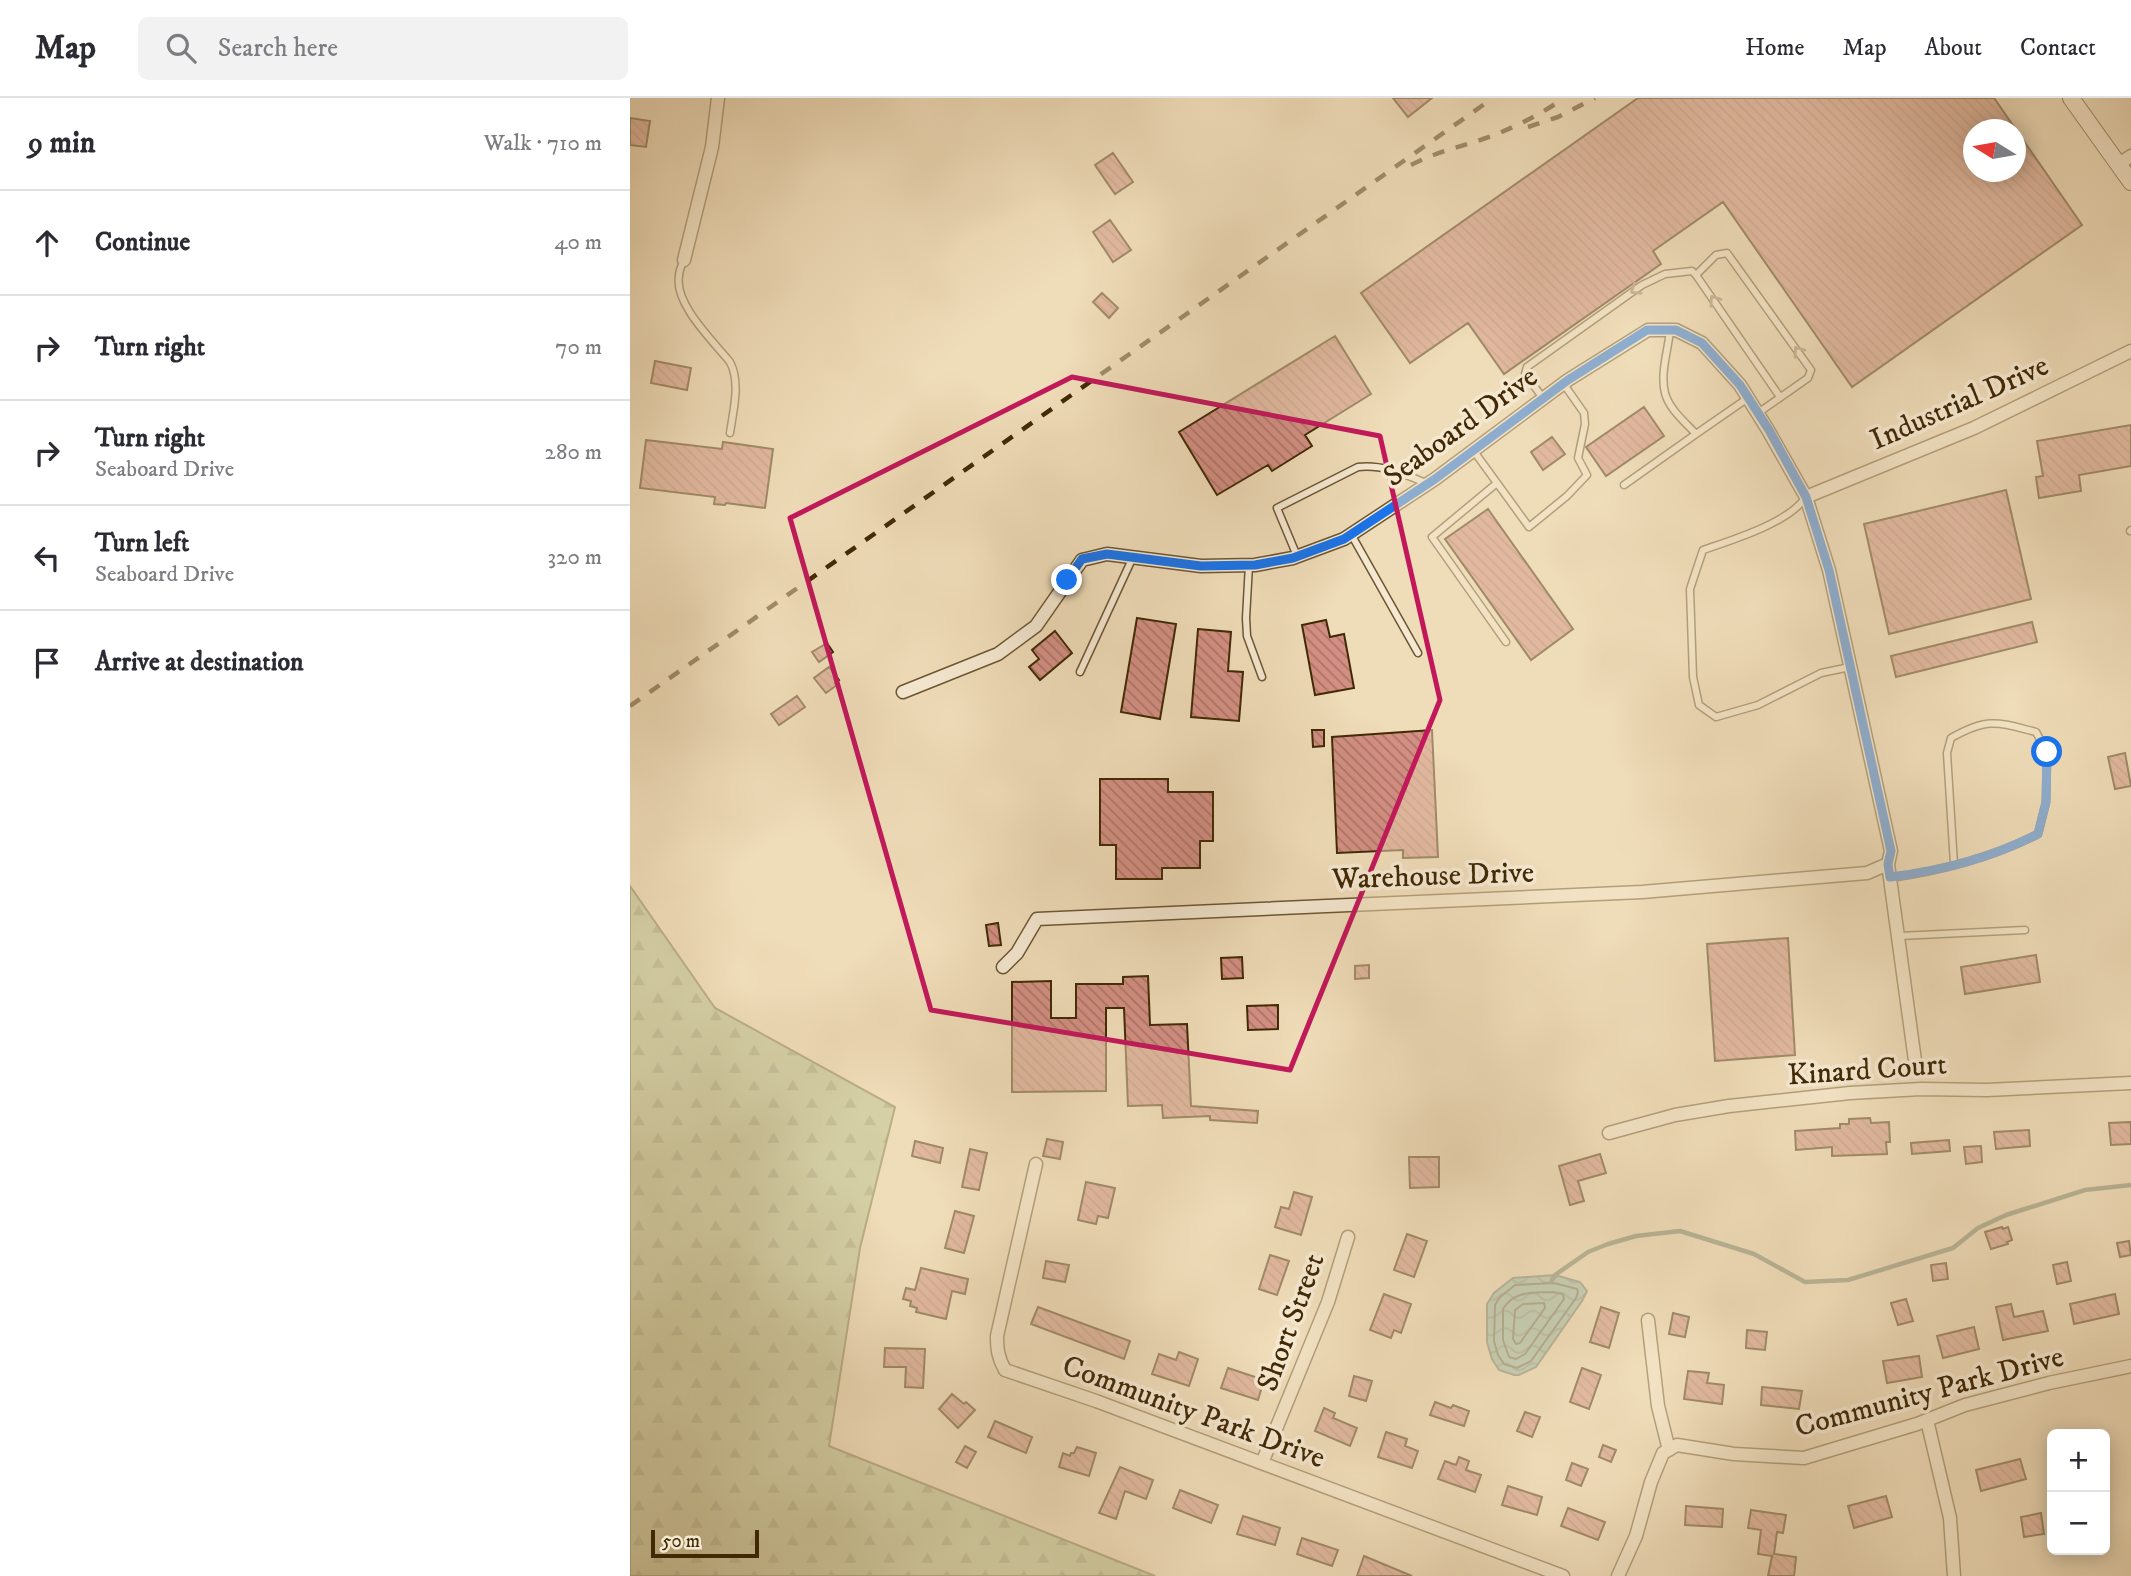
<!DOCTYPE html>
<meta charset="utf-8">
<style>
body{margin:0;font-family:"IM FELL DW Pica",serif;background:#f2f2f3;color:#2b2b33}
.controls{position:absolute;right:21px;bottom:21px;display:grid;overflow:hidden;border-radius:10px;box-shadow:0 4px 18px #0003}
.controls button{width:63px;height:63px;display:grid;place-items:center;padding:0;border:0;border-bottom:2px solid #e1e1e2;background:#fff;color:#2b2b33;font:35px sans-serif}
.compass{position:absolute;left:1333px;top:21px;width:63px;height:63px;border-radius:50%;background:#fff;box-shadow:0 4px 18px #0003;rotate:281deg}
.scale{position:absolute;left:21px;bottom:18px;width:108px;box-sizing:border-box;padding-left:7px;border:4px solid #412905;border-top:0;font-size:19px;line-height:24px;white-space:nowrap;color:#412905;-webkit-text-stroke:5px #f5e8d1;paint-order:stroke}
.stop{position:absolute;width:21px;height:21px;margin:-16px;border:5px solid #1a73e8;border-radius:50%;background:#fff}
.stop.end{background:#1a73e8;border-color:#fff;box-shadow:0 2px 7px #0008}
.list{margin:0;padding:0;list-style:none}
h2{display:flex;justify-content:space-between;align-items:center;height:91px;margin:0;padding:0 28px;font-size:30px}
h2 small{font-size:23px;font-weight:400;color:#7c7c81}
.list li{display:grid;grid-template-columns:46px 1fr auto;gap:21px;align-items:center;box-sizing:border-box;height:105px;padding:0 28px;border-top:2px solid #e1e1e2}
.list b{display:block;font-size:26px;white-space:nowrap}
.list p{margin:0;font-size:23px;white-space:nowrap;color:#7c7c81}
.list em{font-size:23px;font-style:normal;color:#7c7c81}
.icon{flex:none;width:38px;height:38px;fill:none;stroke:currentColor;stroke-width:2;stroke-linecap:round;stroke-linejoin:round}
.map{position:relative;flex:none;width:1501px;height:1478px;overflow:hidden}
header{display:flex;align-items:center;gap:42px;box-sizing:border-box;height:98px;padding:0 35px;background:#fff;border-bottom:2px solid #e1e1e2}
header strong{font-size:33px}
nav{display:flex;gap:38px;margin-inline-start:auto;font-size:24px}
.search{width:490px;height:63px;background:#f2f2f3;display:flex;align-items:center;gap:18px;box-sizing:border-box;padding:0 24px;border-radius:10px;color:#7c7c81;font-size:26px}
main{display:flex}
aside{flex:1;background:#fff}
.map>svg:first-child{display:block}
.forest{fill:url(#forest-firs);stroke:#7c754b;stroke-width:2}
.water{fill:url(#water-waves);stroke:#76816a;stroke-width:2}
.lines{fill:none;stroke-linecap:round;stroke-linejoin:round}
.shore{stroke:#6e7259;stroke-width:2}
.stream{stroke:#76816a;stroke-width:4.5}
.building{fill:url(#building-back-hatch);stroke:#412905;stroke-width:2;fill-rule:evenodd}
.lane-casing{stroke:#6c5632;stroke-width:9}
.street-casing{stroke:#6c5632;stroke-width:15}
.secondary-casing{stroke:#412905;stroke-width:18}
.lane{stroke:#f5e8d1;stroke-width:6}
.street{stroke:#f5e8d1;stroke-width:12}
.secondary{stroke:#f5e8d1;stroke-width:16}
.rail{stroke:#412905;stroke-width:4.5;stroke-dasharray:12 12;stroke-linecap:butt}
.oneway{stroke:#9b886b}
.route{stroke:#1a73e8;stroke-width:9}
.marked{fill:none;stroke:#c2185b;stroke-width:5;stroke-linejoin:round}
.labels{text-anchor:middle;stroke-width:7;stroke-linejoin:round;paint-order:stroke}
.street-label{font-size:30px;fill:#412905;stroke:#f5e8d1}
</style>
<header>
<strong>Map</strong>
<div class="search"><svg class="icon" aria-label="search" viewBox="0 0 24 24"><circle cx="10" cy="10" r="6"/><path d="M15 15l6 6"/></svg>Search here</div>
<nav><a>Home</a><a>Map</a><a>About</a><a>Contact</a></nav>
</header>
<main>
<aside>
<h2>9 min<small>Walk · 710 m</small></h2>
<ul class="list">
<li><svg class="icon" aria-label="ahead" viewBox="0 0 24 24"><path d="M12 20V5M6 11l6-6 6 6"/></svg><div><b>Continue</b></div><em>40 m</em></li>
<li><svg class="icon" aria-label="right" viewBox="0 0 24 24"><path d="M7 20v-9h11M14 6l5 5-5 5"/></svg><div><b>Turn right</b></div><em>70 m</em></li>
<li><svg class="icon" aria-label="right" viewBox="0 0 24 24"><path d="M7 20v-9h11M14 6l5 5-5 5"/></svg><div><b>Turn right</b><p>Seaboard Drive</p></div><em>280 m</em></li>
<li><svg class="icon" aria-label="left" viewBox="0 0 24 24"><path d="M17 20v-9H6M10 6l-5 5 5 5"/></svg><div><b>Turn left</b><p>Seaboard Drive</p></div><em>320 m</em></li>
<li><svg class="icon" aria-label="arrive" viewBox="0 0 24 24"><path d="M6 21V4h12l-3 4 3 4H6"/></svg><div><b>Arrive at destination</b></div></li>
</ul>
</aside>
<div class="map">
<svg width="1501" height="1478" viewBox="0 0 1501 1478">
<defs>
<pattern id="forest-firs" width="22" height="20" patternUnits="userSpaceOnUse" patternTransform="scale(1.75)"><rect width="22" height="20" fill="#b6c191"/><path d="M5 1l3.5 6h-7zM16 11l3.5 6h-7z" fill="#969d74"/></pattern>
<pattern id="water-waves" width="16" height="10" patternUnits="userSpaceOnUse" patternTransform="scale(1.75)"><rect width="16" height="10" fill="#9abcad"/><path d="M0 5q4-4 8 0t8 0" fill="none" stroke="#7f998b"/></pattern>
<pattern id="building-back-hatch" width="6" height="6" patternUnits="userSpaceOnUse" patternTransform="scale(1.75)"><rect width="6" height="6" fill="#d38f83"/><path d="M-1 5l2 2M0 0l6 6M5-1l2 2" fill="none" stroke="#ad7569"/></pattern>
</defs>
<rect width="100%" height="100%" fill="#efdcb8"/>
<filter id="stains"><feTurbulence type="fractalNoise" baseFrequency=".00286" numOctaves="4"/><feColorMatrix values="0 0 0 0 .2 0 0 0 0 .09 0 0 0 0 .02 0 0 0 .5 -.17"/></filter>
<radialGradient id="worn" r=".72"><stop offset=".6" stop-color="#630" stop-opacity="0"/><stop offset="1" stop-color="#630" stop-opacity=".3"/></radialGradient>
<path class="forest" d="M0 788 85 910 265 1009 230 1150 199 1348 525 1478H0Z"/>
<path class="water" d="M925 1177 950 1184 957 1193 952 1203 906 1269 889 1277H884L869 1272 862 1261 857 1244V1206L864 1195 883 1180Z"/>
<g class="lines">
<path class="shore" d="M924 1185 947 1191 948 1194 946 1200 901 1263 887 1270 874 1266 868 1257 864 1243 865 1207 869 1200 885 1187Z
M923 1194 933 1196 934 1201 895 1256 886 1261 879 1259 873 1242V1211C884 1192 904 1195 923 1194Z
M914 1205 915 1210 890 1245 886 1246 883 1241 885 1212 893 1206Z"/>
<path class="stream" d="M922 1182 925 1177 958 1154 978 1146 1006 1138 1050 1133 1124 1156 1175 1184 1218 1182 1323 1150 1348 1130 1376 1117 1455 1092 1501 1087"/>
</g>
<path class="building" d="M763 0H802L778 19Z
M1008 0H1364L1452 127 1222 289 1093 104 1023 153 1031 166 874 276 838 225 780 265 731 195ZM1343 32H1385V74H1343Z
M0 20 20 23 16 49 0 47Z
M483 55 503 84 485 96 465 67Z
M480 122 501 152 483 164 463 134Z
M472 195 488 210 479 220 463 204Z
M705 238 741 296 675 337 682 348 642 373 638 367 587 397 549 334Z
M25 263 61 270 57 292 21 285Z
M1014 309 1034 338 976 378 956 349Z
M1501 327V368L1449 377 1451 393 1409 400 1406 379 1413 378 1407 343Z
M922 339 935 356 913 372 901 354Z
M16 342 92 351 93 344 143 351 135 410 96 405 95 407 84 406 85 399 10 390Z
M1376 392 1401 501 1259 536 1234 426Z
M858 411 943 531 901 562 815 441Z
M507 520 546 526 530 621 491 614Z
M696 522 700 539 714 536 724 590 685 597 672 527Z
M1402 524 1407 544 1266 579 1261 558Z
M568 531 601 534 598 573 613 574 609 623 561 619Z
M425 533 442 555 410 582 399 569 409 561 402 552Z
M197 545 203 554 189 564 182 554Z
M199 569 209 582 205 585 207 587 196 595 184 580Z
M167 598 175 609 149 627 141 616Z
M682 632H694V648L683 649Z
M802 632 808 759 773 760V752L707 755 702 639Z
M1495 655 1501 688 1485 691 1478 659Z
M470 681H538V694H583V743H570V770H532V781H486V747H470Z
M368 825 371 847 359 848 356 827Z
M1158 840 1165 957 1085 963 1077 846Z
M1406 857 1410 884 1335 896 1331 869Z
M612 859 613 880 592 881 591 860Z
M739 867V880L725 881V868Z
M518 878 520 927 557 926 561 1008 628 1013 627 1025 580 1022V1018L533 1020 532 1007 498 1008 494 910H476V993L382 994V884L421 883V920H446V886H493V879Z
M648 907V931L618 932 617 908Z
M1240 1020 1241 1025 1259 1024 1260 1044H1256L1257 1056 1202 1058V1049L1166 1052 1165 1033 1210 1030V1026H1219V1021Z
M1501 1024V1046L1481 1047 1479 1025Z
M1399 1032 1400 1048 1366 1051 1364 1034Z
M417 1041 433 1044 430 1061 413 1058Z
M1319 1042 1320 1053 1282 1056 1281 1045Z
M285 1043 313 1050 310 1065 282 1058Z
M1351 1048 1352 1064 1336 1066 1334 1049Z
M340 1051 357 1055 349 1092 332 1089Z
M970 1056 976 1075 948 1083 954 1103 940 1107 929 1068Z
M779 1059H809V1089L780 1090Z
M456 1084 485 1090 478 1120 468 1118 466 1126 448 1122Z
M664 1094 682 1099 671 1137 645 1129 651 1109 659 1111Z
M325 1113 344 1118 334 1155 315 1150Z
M1372 1129 1373 1131 1378 1129 1382 1142 1377 1144 1378 1146 1361 1151 1355 1134Z
M777 1136 797 1143 784 1179 764 1172Z
M1499 1143 1501 1157 1490 1159 1487 1145Z
M640 1157 659 1163 647 1197 629 1191Z
M416 1163 439 1167 435 1184 413 1180Z
M1437 1164 1441 1183 1427 1186 1423 1167Z
M1316 1165 1318 1181 1303 1183 1301 1167Z
M291 1170 338 1181 335 1196 322 1193 316 1221 286 1214 287 1210 280 1208 281 1203 273 1201 276 1190 285 1192Z
M754 1196 781 1206 771 1235 764 1232 761 1240 740 1232Z
M1485 1196 1489 1216 1444 1226 1440 1206Z
M1276 1201 1283 1223 1268 1227 1261 1205Z
M1381 1206 1384 1219 1413 1213 1418 1233 1373 1242 1366 1209Z
M408 1209 500 1243 494 1261 401 1226Z
M971 1209 989 1215 979 1250 960 1244Z
M1043 1215 1059 1219 1055 1239 1039 1236Z
M1344 1229 1349 1251 1313 1260 1307 1238Z
M1117 1232 1137 1234 1135 1252 1116 1250Z
M255 1250 295 1251 293 1290 275 1289 276 1269H254Z
M549 1254 568 1261 559 1288 522 1276 529 1256 546 1262Z
M1289 1258 1292 1279 1257 1285 1253 1263Z
M598 1270 634 1282 628 1302 591 1290Z
M952 1270 971 1277 959 1311 940 1304Z
M1058 1273 1079 1275 1077 1285 1094 1287 1092 1306 1054 1301Z
M724 1278 742 1283 736 1303 719 1298Z
M1132 1289 1172 1293 1169 1311 1131 1307Z
M322 1296 334 1306 336 1304 345 1312 328 1330 309 1311Z
M805 1304 821 1310 823 1307 839 1313 834 1328 800 1317Z
M694 1310 705 1315 703 1320 727 1330 720 1348 685 1333Z
M895 1314 910 1319 902 1339 887 1333Z
M365 1323 402 1339 396 1355 358 1339Z
M756 1334 777 1341 775 1348 788 1353 782 1370 748 1359Z
M973 1347 986 1352 981 1364 969 1359Z
M335 1348 346 1354 337 1370 326 1364Z
M447 1349 466 1355 459 1378 429 1369 433 1355 440 1358 441 1355H444Z
M829 1359 839 1363 836 1372 851 1377 845 1394 808 1381 815 1363 826 1367Z
M1390 1361 1396 1381 1351 1393 1346 1372Z
M942 1365 958 1371 951 1388 936 1382Z
M490 1369 523 1382 516 1401 495 1393 486 1421 469 1415Z
M878 1388 912 1399 907 1417 872 1407Z
M550 1392 588 1407 581 1425 543 1410Z
M1256 1398 1262 1419 1224 1430 1218 1408Z
M1056 1408 1093 1411 1092 1429 1055 1427Z
M938 1410 975 1424 968 1442 931 1428Z
M1121 1412 1156 1417 1153 1435 1147 1434 1144 1456 1166 1459 1164 1478H1138L1142 1458 1128 1456 1131 1432 1118 1430Z
M1411 1415 1414 1436 1394 1439 1391 1419Z
M613 1418 650 1430 645 1447 607 1436Z
M672 1440 708 1452 702 1468 667 1456Z
M734 1458 782 1478H727Z"/>
<g class="lines">
<defs>
<path id="lane" d="M54 162C52 167 49 172 49 178 44 206 83 243 100 264 111 285 103 313 100 335
M1066 177 1150 299
M1040 233C1038 252 1030 276 1035 295 1039 311 1055 324 1066 336L1118 300
M913 300 895 276 897 269 1012 187 1035 176 1062 173 1066 177 1086 157 1097 155 1181 272 1178 280 1128 315
M843 352 899 429 937 398 957 377 948 360 955 326 954 315 933 285
M867 385 802 439 876 544
M994 387 1066 336
M1175 400C1158 425 1102 442 1073 452L1060 491 1063 579 1069 607 1086 619 1128 607 1191 575 1220 569
M1500 433 1501 432
M721 436 788 555
M667 458 647 410 728 369C752 366 774 376 796 385
M619 467 616 520 617 538 632 579
M450 574 503 459
M1260 780C1310 773 1363 759 1408 736L1416 704 1417 654 1406 634C1367 624 1358 619 1321 640L1317 655 1324 766
M1269 838 1395 832"/>
<path id="street" d="M1489 66 1501 58
M54 162 82 49 88 0
M1176 399 1344 330 1501 253
M273 594 368 556 406 528 452 462 477 456 571 468 625 467 663 460 714 441 805 381 938 282 1018 232H1046L1072 245 1110 287 1138 332 1176 399 1199 472 1261 753 1258 766 1286 970
M373 869 387 855 407 821 1012 794 1237 775 1258 766
M979 1035 1045 1017 1099 1008 1220 995 1291 991 1357 992 1501 985
M406 1066 367 1238C367 1251 368 1260 375 1272L466 1303 933 1478
M1018 1222 1028 1308 1039 1352
M1297 1322 1320 1420 1324 1478
M632 1365 698 1204 718 1139
M988 1478 1006 1438 1021 1384 1033 1355 1047 1347 1104 1356 1174 1360 1287 1326 1335 1307 1419 1285 1501 1268"/>
<path id="secondary" d="M1441 0 1501 84"/>
</defs>
<use href="#lane" class="lane-casing"/>
<use href="#street" class="street-casing"/>
<use href="#secondary" class="secondary-casing"/>
<use href="#lane" class="lane"/>
<use href="#street" class="street"/>
<use href="#secondary" class="secondary"/>
<path class="rail" d="M898 29 928 19 965 0
M781 67C808 53 834 48 862 38 887 28 913 15 934 0
M0 608 863 0"/>
</g>
<defs><path id="oneway-chevron" d="M-2-3.5L2.5 0L-2 3.5" fill="none" stroke-width="1.6" stroke-linecap="round" stroke-linejoin="round" transform="scale(1.75)"/></defs>
<g class="oneway">
<use href="#oneway-chevron" transform="translate(1005 192) rotate(147)"/>
<use href="#oneway-chevron" transform="translate(1084 202) rotate(-125)"/>
<use href="#oneway-chevron" transform="translate(1168 253) rotate(-126)"/>
</g>
<g class="lines">
<path class="route" d="M437 482 452 461 477 456 571 468 625 467 663 460 714 441 805 381 938 282 1017 232H1046L1072 245 1110 287 1139 332 1176 399 1199 472 1261 753 1258 766 1260 779C1310 773 1363 759 1408 736L1416 704 1417 654"/>
</g>
<path d="M0 0H1501V1478H0ZM442 279 750 338 810 602 660 972 301 912 160 420Z" fill="#efdcb8" fill-opacity=".55" fill-rule="evenodd"/>
<path class="marked" d="M442 279 750 338 810 602 660 972 301 912 160 420Z"/>
<g class="labels">
<g class="street-label">
<text transform="translate(1329 304) rotate(-24)" y="10">Industrial Drive</text>
<text transform="translate(830 328) rotate(-36)" y="10">Seaboard Drive</text>
<text transform="translate(803 777) rotate(-2)" y="10">Warehouse Drive</text>
<text transform="translate(1237 971) rotate(-4)" y="10">Kinard Court</text>
<text transform="translate(660 1224) rotate(-70)" y="10">Short Street</text>
<text transform="translate(1299 1293) rotate(-15)" y="10">Community Park Drive</text>
<text transform="translate(564 1313) rotate(20)" y="10">Community Park Drive</text>
</g>
</g>
<rect width="100%" height="100%" filter="url(#stains)"/>
<rect width="100%" height="100%" fill="url(#worn)"/>
</svg>
<div class="controls">
<button>+</button>
<button>−</button>
</div>
<svg class="compass" viewBox="-18 -18 36 36"><path d="M0-13l5 13h-10z" fill="#e53935"/><path d="M0 13l5-13h-10z" fill="#7c7c81"/></svg>
<div class="scale">50 m</div>
<div class="stop" style="left:1417px;top:654px"></div>
<div class="stop end" style="left:437px;top:482px"></div>
</div>
</main>
